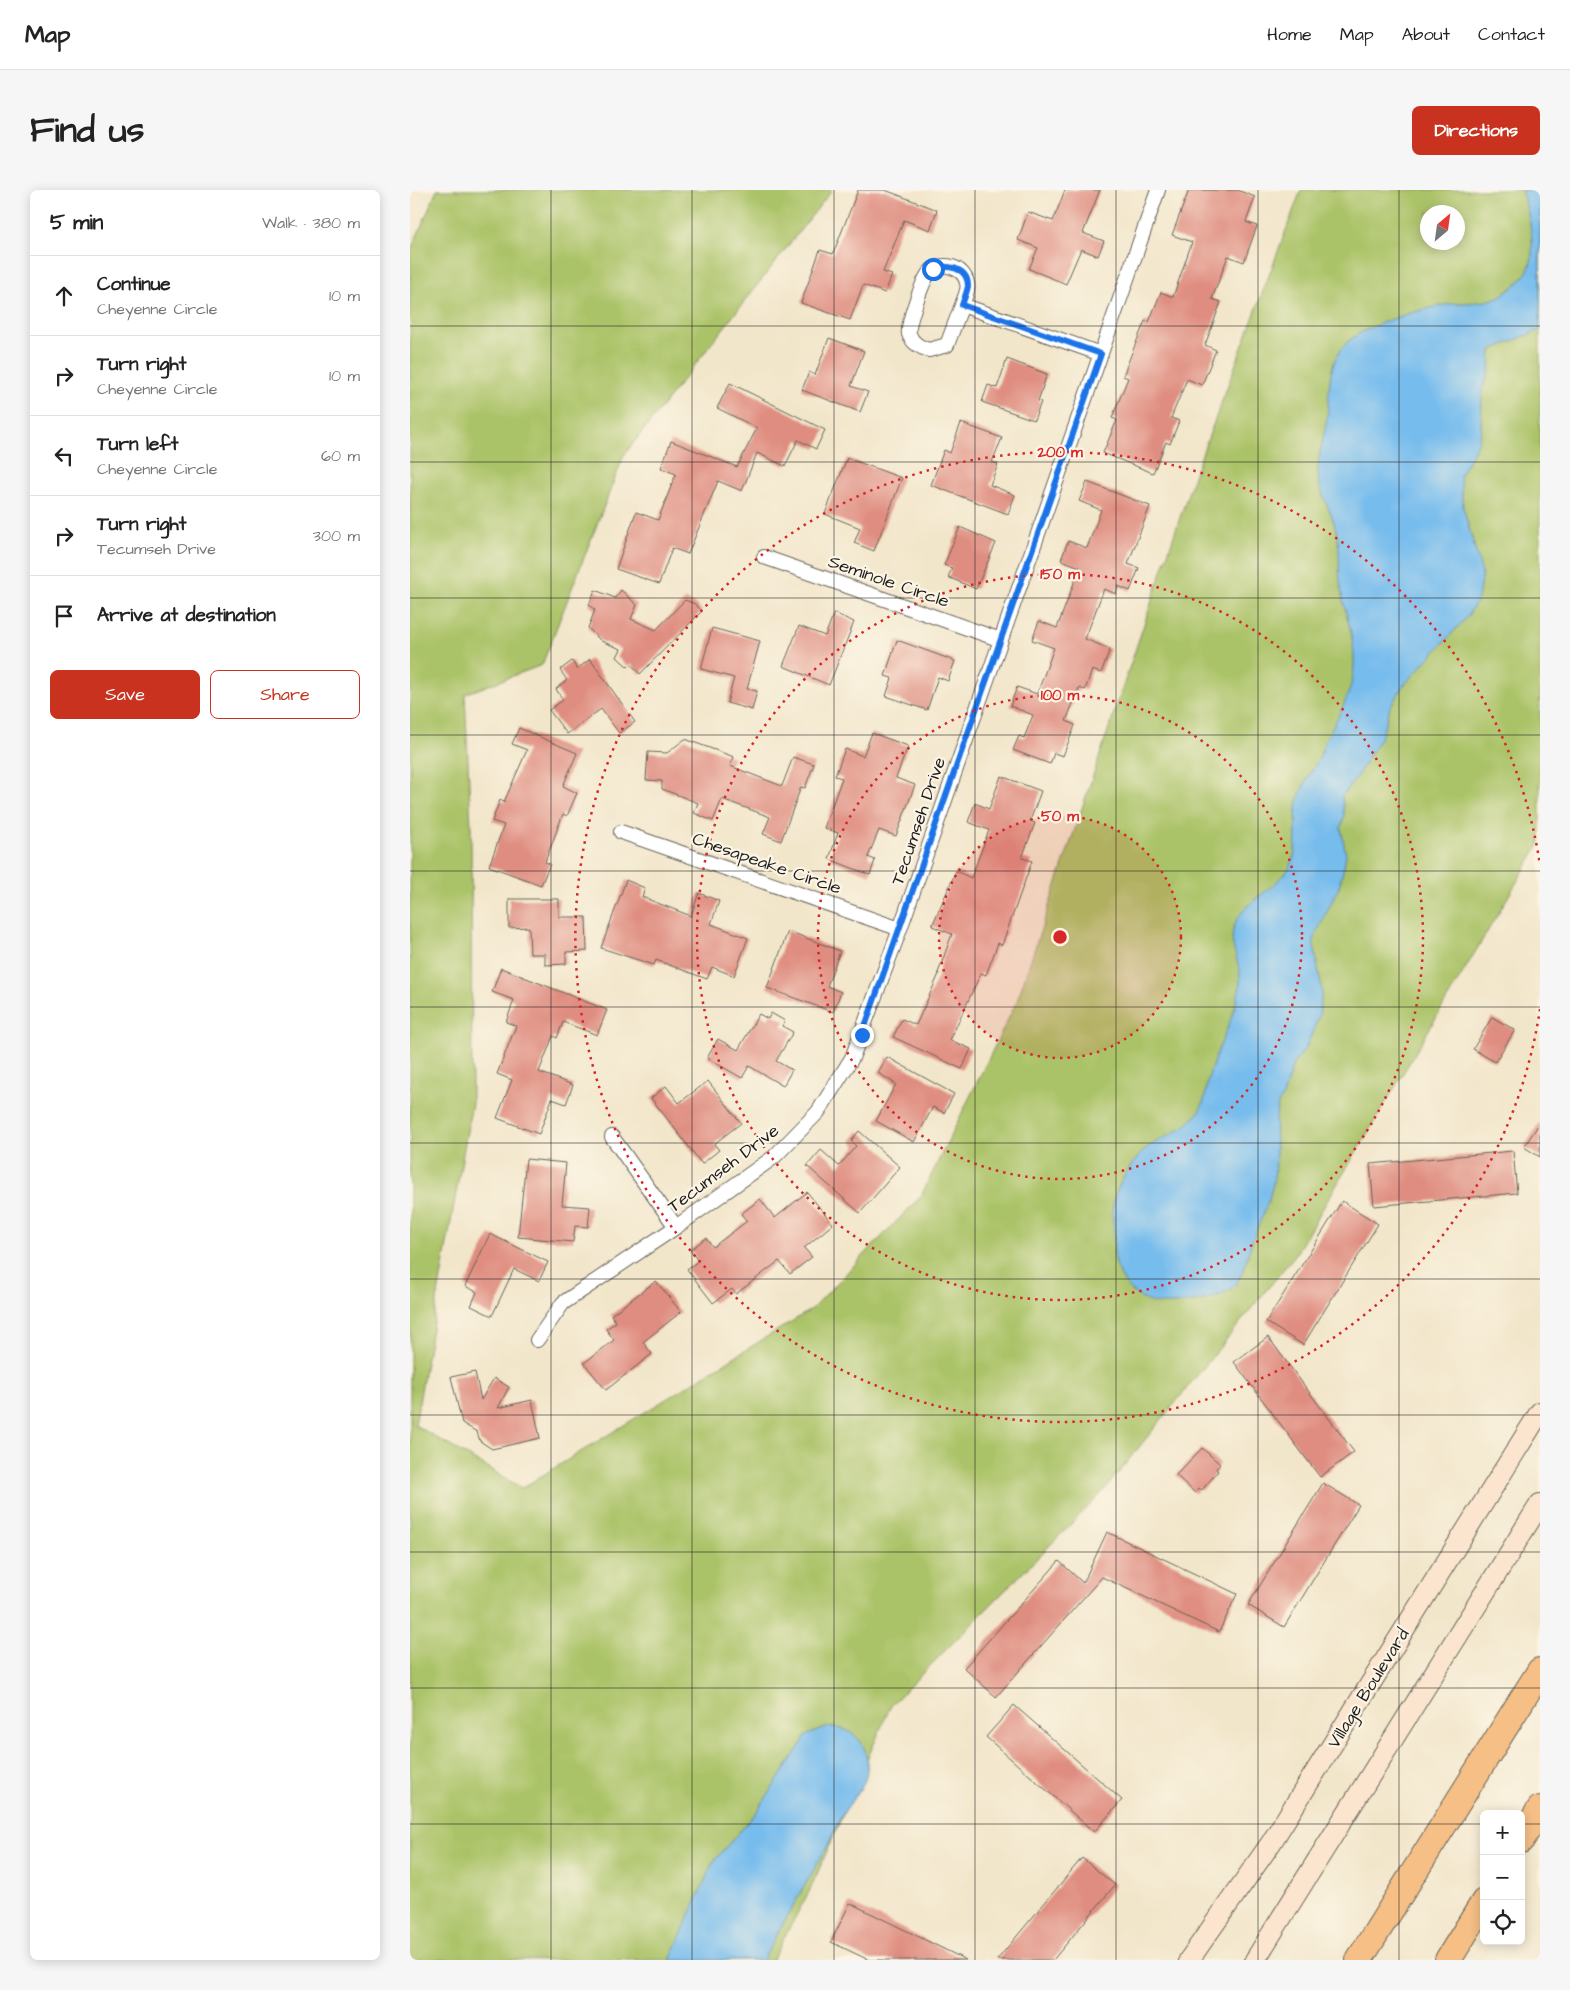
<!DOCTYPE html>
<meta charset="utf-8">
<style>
body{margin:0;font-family:"Architects Daughter",sans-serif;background:#f6f6f6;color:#222}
.controls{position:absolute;right:15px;bottom:15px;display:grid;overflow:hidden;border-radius:8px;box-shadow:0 2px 12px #0003}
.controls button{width:45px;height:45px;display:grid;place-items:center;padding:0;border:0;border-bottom:1px solid #e0e0e0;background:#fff;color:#222;font:25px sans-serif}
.compass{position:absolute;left:1010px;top:15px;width:45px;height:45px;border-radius:50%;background:#fff;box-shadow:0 2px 12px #0003;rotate:29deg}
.stop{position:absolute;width:15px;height:15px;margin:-11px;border:4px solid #1a73e8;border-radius:50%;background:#fff}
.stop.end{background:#1a73e8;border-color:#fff;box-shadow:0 1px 5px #0008}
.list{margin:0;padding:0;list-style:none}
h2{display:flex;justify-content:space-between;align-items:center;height:65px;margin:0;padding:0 20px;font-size:21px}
h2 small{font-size:16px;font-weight:400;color:#767676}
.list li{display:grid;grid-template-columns:32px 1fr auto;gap:15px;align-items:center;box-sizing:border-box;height:80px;padding:0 20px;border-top:1px solid #e0e0e0}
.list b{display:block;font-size:19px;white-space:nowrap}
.list p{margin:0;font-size:16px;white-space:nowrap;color:#767676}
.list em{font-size:16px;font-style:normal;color:#767676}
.actions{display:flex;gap:10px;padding:15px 20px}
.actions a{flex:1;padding:11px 0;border:1px solid #c8321e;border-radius:8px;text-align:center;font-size:18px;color:#c8321e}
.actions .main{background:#c8321e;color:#fff}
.icon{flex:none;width:28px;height:28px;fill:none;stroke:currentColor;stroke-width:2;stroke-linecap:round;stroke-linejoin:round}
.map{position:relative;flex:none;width:1130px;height:1770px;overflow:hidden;border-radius:8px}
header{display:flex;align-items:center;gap:30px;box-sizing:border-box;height:70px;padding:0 25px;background:#fff;border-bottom:1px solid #e0e0e0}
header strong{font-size:24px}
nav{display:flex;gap:28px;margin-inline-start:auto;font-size:18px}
.intro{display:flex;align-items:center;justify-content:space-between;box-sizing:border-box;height:120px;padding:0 30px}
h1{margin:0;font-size:35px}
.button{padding:12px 22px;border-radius:8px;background:#c8321e;color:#fff;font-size:18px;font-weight:700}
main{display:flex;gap:30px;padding:0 30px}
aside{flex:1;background:#fff;border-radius:8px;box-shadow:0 2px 12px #0003}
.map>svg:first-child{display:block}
.green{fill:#abc368;stroke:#647042;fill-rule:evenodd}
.water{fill:#76bced;stroke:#496c84}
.building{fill:#df8d80}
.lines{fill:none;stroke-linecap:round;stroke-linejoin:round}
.street-casing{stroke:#676359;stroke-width:16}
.secondary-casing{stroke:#676359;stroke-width:22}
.highway-casing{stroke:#676359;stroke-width:28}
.street{stroke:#fff;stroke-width:14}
.secondary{stroke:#fbe5cf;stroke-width:20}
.highway{stroke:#f5bf86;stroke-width:26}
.route{stroke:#1a73e8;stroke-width:6}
.grid{fill:none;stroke:#1c1c1c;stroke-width:1;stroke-opacity:0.55}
.ring{fill:none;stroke:#d62828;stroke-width:2.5;stroke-dasharray:2.5 5}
.labels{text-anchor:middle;stroke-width:4.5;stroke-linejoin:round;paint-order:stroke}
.street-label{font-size:18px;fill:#1c1c1c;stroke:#fcf5e5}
.centre{fill:#d62828;stroke:#fcf5e5;stroke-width:2.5}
.ring-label{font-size:15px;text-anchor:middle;font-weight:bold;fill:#d62828;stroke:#fcf5e5;stroke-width:4.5;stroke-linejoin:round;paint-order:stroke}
</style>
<header>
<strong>Map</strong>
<nav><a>Home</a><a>Map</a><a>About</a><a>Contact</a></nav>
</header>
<div class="intro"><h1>Find us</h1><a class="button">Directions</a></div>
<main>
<aside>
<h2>5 min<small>Walk · 380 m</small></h2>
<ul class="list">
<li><svg class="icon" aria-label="ahead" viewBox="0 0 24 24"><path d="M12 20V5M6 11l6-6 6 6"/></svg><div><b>Continue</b><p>Cheyenne Circle</p></div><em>10 m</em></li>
<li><svg class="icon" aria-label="right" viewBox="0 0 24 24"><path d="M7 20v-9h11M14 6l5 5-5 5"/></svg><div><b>Turn right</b><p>Cheyenne Circle</p></div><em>10 m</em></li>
<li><svg class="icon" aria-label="left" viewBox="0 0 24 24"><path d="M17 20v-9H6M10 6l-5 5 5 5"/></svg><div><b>Turn left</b><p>Cheyenne Circle</p></div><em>60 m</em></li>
<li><svg class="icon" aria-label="right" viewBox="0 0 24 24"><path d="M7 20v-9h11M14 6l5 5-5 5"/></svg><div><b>Turn right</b><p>Tecumseh Drive</p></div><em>300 m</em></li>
<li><svg class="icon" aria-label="arrive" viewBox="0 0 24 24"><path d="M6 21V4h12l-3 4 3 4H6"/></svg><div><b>Arrive at destination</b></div></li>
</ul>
<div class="actions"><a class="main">Save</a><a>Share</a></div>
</aside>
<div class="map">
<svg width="1130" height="1770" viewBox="0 0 1130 1770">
<rect width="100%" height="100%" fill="#fcf5e5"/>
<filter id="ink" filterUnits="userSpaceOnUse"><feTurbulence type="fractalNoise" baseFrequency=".02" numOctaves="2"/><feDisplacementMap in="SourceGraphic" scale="10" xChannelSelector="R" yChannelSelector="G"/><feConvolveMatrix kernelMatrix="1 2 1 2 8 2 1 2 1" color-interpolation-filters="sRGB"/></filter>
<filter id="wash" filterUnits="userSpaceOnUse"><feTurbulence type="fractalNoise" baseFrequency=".0096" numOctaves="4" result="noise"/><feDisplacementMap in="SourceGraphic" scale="20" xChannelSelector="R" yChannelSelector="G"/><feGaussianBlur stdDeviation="1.12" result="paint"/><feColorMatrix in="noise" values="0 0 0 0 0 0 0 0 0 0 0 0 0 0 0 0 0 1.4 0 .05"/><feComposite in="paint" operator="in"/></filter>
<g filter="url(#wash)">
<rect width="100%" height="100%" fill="#f2e6ca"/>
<path class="green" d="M27 0H422L214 265 132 475 55 504 61 637 62 913 5 1235 112 1298 402 1119 511 1006 607 811 785 283 891 0H1130V653L885 1065 691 1304 481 1515 400 1700 362 1770H0V62ZM1018 22H1048V52H1018Z"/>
<path class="water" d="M1111 0H1130V140L1081 160 1080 179 1072 200 1071 241 1068 253 1050 285 1053 317 1072 383 1068 409 1057 427 993 496 980 517 972 545 946 588 932 606 934 626 931 638 936 665 934 677 929 697 903 750 912 801 909 826 896 858 883 874 873 906 868 914C863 936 868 958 865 980 863 1005 852 1026 843 1049 837 1064 835 1082 825 1095 812 1111 759 1118 740 1112 716 1104 702 1077 704 1054 705 1037 700 1022 705 1005 711 989 724 969 737 958 757 943 783 939 793 913 796 905 796 897 798 889 806 858 830 819 830 788 830 772 819 755 823 740 830 710 870 699 882 673 889 657 883 628 889 608 893 594 900 584 907 572 911 565 913 557 916 549 928 527 944 500 944 473 945 446 933 419 930 393 928 373 931 356 925 336 920 317 908 302 908 282 908 266 913 250 916 234 921 206 914 170 940 150 963 132 1011 119 1040 114 1055 112 1074 114 1088 107 1098 102 1113 90 1118 80 1128 63 1118 18 1111 0Z
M419 1537C447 1537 462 1559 456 1586 453 1600 440 1612 432 1625 426 1636 422 1648 416 1659 394 1696 373 1733 353 1770H260L303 1672 346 1623 397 1545Z"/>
<g id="blocks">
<path class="building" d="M448 0H475L527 20 520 40 494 30 473 82 482 85 475 103 453 95 440 130 391 113 410 60 423 64Z
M655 0H690L673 43 694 51 688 66 671 59 656 94 619 79 628 58 608 50 618 22 643 31Z
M779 0H827L845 7 836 32 847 36 834 72 818 66 802 109 811 112 795 155 806 160 792 195 777 189 761 228 769 231 760 254 756 252 743 283 693 263 707 230 702 228 718 188 713 186 721 165 735 131 739 132 751 102 763 107 782 52 762 45Z
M419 148 454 161 441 196 458 202 450 222 392 200 399 182 405 185Z
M597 169 637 184 628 211 631 212 624 230 572 212 578 195 587 198Z
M320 193 415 240 406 259 388 250 375 276 347 263 332 301 308 291 278 364 262 358 249 394 206 379 226 322 248 330 266 284 251 278 261 251 327 277 347 238 307 218Z
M551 233 592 248 582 272 588 274 580 295 605 305 598 324 521 295 534 260 540 263Z
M437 268 492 288 464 361 444 353 450 338 415 324Z
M677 292 740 316 718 374 729 378 720 401 708 396 706 404 694 399 675 449 700 459 691 483 682 480 675 500 669 498 656 531 665 535 653 566 644 563 640 574 603 560 609 546 614 548 623 525 600 516 607 497 627 504 644 458 622 450 629 431 647 438 670 377 651 370 658 351 677 358 691 320 669 311Z
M550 337 586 353 566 399 538 387 542 378 534 375Z
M185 400 205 408 211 400 227 415 221 429 246 440 275 410 285 414 292 421 230 484 221 474 218 477 207 467 211 459 191 451 178 438 185 420 179 415Z
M424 423 444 432 419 495 373 476 389 436 415 446Z
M302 438 350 451 337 499 347 501 342 520 317 513 324 488 291 479Z
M487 450 545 471 538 491 528 487 517 520 476 506 482 488 475 486Z
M180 469 225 532 209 543 191 519 157 544 139 520 153 510 146 499 157 490 150 480 162 471 167 479Z
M109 538 167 563 153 596 167 603 157 626 153 624 135 672 140 674 131 695 79 676 94 635 82 631 90 610 94 612 117 560 102 554Z
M462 543 498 556 486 588 505 595 486 646 469 640 458 667 465 670 460 685 419 669 428 643 414 638 432 588 425 586 435 559 453 566Z
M275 549 324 567 320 576 372 596 383 567 404 574 395 598 391 597 371 651 353 644 360 627 312 609 303 631 284 623 288 613 252 599V591L236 590 238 562 257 563Z
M591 586 631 601 620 631 625 633 612 668 622 671 592 755 588 753 576 785 571 783 540 850 561 859 552 879 483 847 492 829 506 835 529 784 528 783 542 744 522 736 546 681 561 688 579 640 558 632 565 613 579 619Z
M216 690 235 698 232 707 281 726 289 703 309 711 301 734 338 748 324 786 302 777 297 789 246 770 244 775 191 758Z
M99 709H149V727H176L177 761 156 762V774L135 775V764H120L119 737 99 738Z
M378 741 430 761 417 796 431 802 423 822 357 798Z
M91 778 197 820 187 845 153 832 147 848 143 846 129 882 163 895 156 914 142 909 129 944 87 928 102 890 87 884 106 836 96 832 104 810 82 802Z
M361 823 375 831 372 836 383 842 366 871 382 880 373 896 339 876 332 888 297 868 308 849 328 860 349 824 358 829Z
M1082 827 1105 840 1085 872 1063 859Z
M477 867 544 904 534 923 523 917 504 952 466 931 486 894 468 883Z
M298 891 331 933 304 954 309 960 292 974 241 908 256 896 269 913Z
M1130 932V967L1114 957Z
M449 941 490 977 450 1023 397 976 411 960 429 976 446 956 441 951Z
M1103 961 1107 1003 964 1016 960 974Z
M116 969 156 973 152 1015 180 1017 178 1037 165 1036 163 1052 108 1047Z
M397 1002 423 1034 394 1058 402 1067 380 1084 369 1071 326 1104 322 1099 303 1113 277 1079 288 1071 280 1060 296 1048 303 1057 337 1031 331 1024 350 1009 365 1028Z
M932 1011 968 1034 893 1155 856 1132Z
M80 1044 138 1072 129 1091 104 1079 82 1126 61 1116 67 1102 55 1096Z
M246 1091 271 1122 233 1152 242 1164 196 1200 174 1173 204 1150 196 1139 206 1132 201 1125Z
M858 1147 944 1262 910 1287 824 1172Z
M65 1182 71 1210 84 1188 99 1197 88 1218 122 1210 130 1248 82 1259 70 1251 67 1242 52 1233 41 1187Z
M792 1258 810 1274 806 1279 808 1281 792 1300 789 1298 785 1303 766 1285Z
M913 1293 949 1315 874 1437 838 1415Z
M697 1342 827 1404 809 1442 692 1387 586 1507 554 1478 649 1371 673 1393Z
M604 1515 712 1610 684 1642 576 1547Z
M672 1668 705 1695 643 1770H587Z
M440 1713 556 1770H459L421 1752Z"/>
</g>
</g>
<g filter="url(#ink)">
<use href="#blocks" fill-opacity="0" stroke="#676359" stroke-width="1"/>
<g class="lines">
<defs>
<path id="street" d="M552 115C554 109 559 99 557 93 554 77 532 70 520 82 513 89 497 134 499 144 502 153 511 158 519 160L537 155 552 115 691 164
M354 367 591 450
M211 642 490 739
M202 947 266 1037
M127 1150 153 1113 266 1037 364 967 408 922 442 868 490 739 748 0"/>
<path id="secondary" d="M779 1770 861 1653 1130 1222
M845 1770 1130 1314"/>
<path id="highway" d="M1111 1650 1130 1619
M949 1770 1130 1481
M1038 1770 1074 1712"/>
</defs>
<use href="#street" class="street-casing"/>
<use href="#secondary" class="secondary-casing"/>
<use href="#highway" class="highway-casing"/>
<use href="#street" class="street"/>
<use href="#secondary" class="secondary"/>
<use href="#highway" class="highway"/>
</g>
</g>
<g class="lines" filter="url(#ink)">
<path class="route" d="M452 845 691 164 552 115C554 109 557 102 558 96 558 77 536 74 523 79"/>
</g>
<path class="grid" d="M141 0V1770M282 0V1770M424 0V1770M565 0V1770M706 0V1770M848 0V1770M989 0V1770M0 136H1130M0 272H1130M0 408H1130M0 545H1130M0 681H1130M0 817H1130M0 953H1130M0 1089H1130M0 1225H1130M0 1362H1130M0 1498H1130M0 1634H1074M1111 1634H1130"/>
<circle cx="650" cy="747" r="121" fill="#d62828" fill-opacity=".12"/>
<g class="ring">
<circle cx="650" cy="747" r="121"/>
<circle cx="650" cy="747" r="242"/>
<circle cx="650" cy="747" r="363"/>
<path d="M1130 819A485 485 0 1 1 1130 675"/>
</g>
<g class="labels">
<g class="street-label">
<text transform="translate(479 391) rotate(19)" y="6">Seminole Circle</text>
<text transform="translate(508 631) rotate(-71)" y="6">Tecumseh Drive</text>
<text transform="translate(357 673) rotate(19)" y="6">Chesapeake Circle</text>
<text transform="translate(313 978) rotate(-37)" y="6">Tecumseh Drive</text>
<text transform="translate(958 1498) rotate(-58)" y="6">Village Boulevard</text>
</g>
</g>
<circle cx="650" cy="747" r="8" class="centre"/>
<g class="ring-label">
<text x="650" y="267">200 m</text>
<text x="650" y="389">150 m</text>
<text x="650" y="510">100 m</text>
<text x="650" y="631">50 m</text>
</g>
</svg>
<div class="controls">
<button>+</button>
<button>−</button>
<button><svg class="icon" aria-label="locate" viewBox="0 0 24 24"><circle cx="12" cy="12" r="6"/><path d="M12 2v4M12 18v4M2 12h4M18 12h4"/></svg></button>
</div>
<svg class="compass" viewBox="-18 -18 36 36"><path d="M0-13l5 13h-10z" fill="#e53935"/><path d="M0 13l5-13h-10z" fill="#767676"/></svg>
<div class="stop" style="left:523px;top:79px"></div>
<div class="stop end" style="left:452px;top:845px"></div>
</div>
</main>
